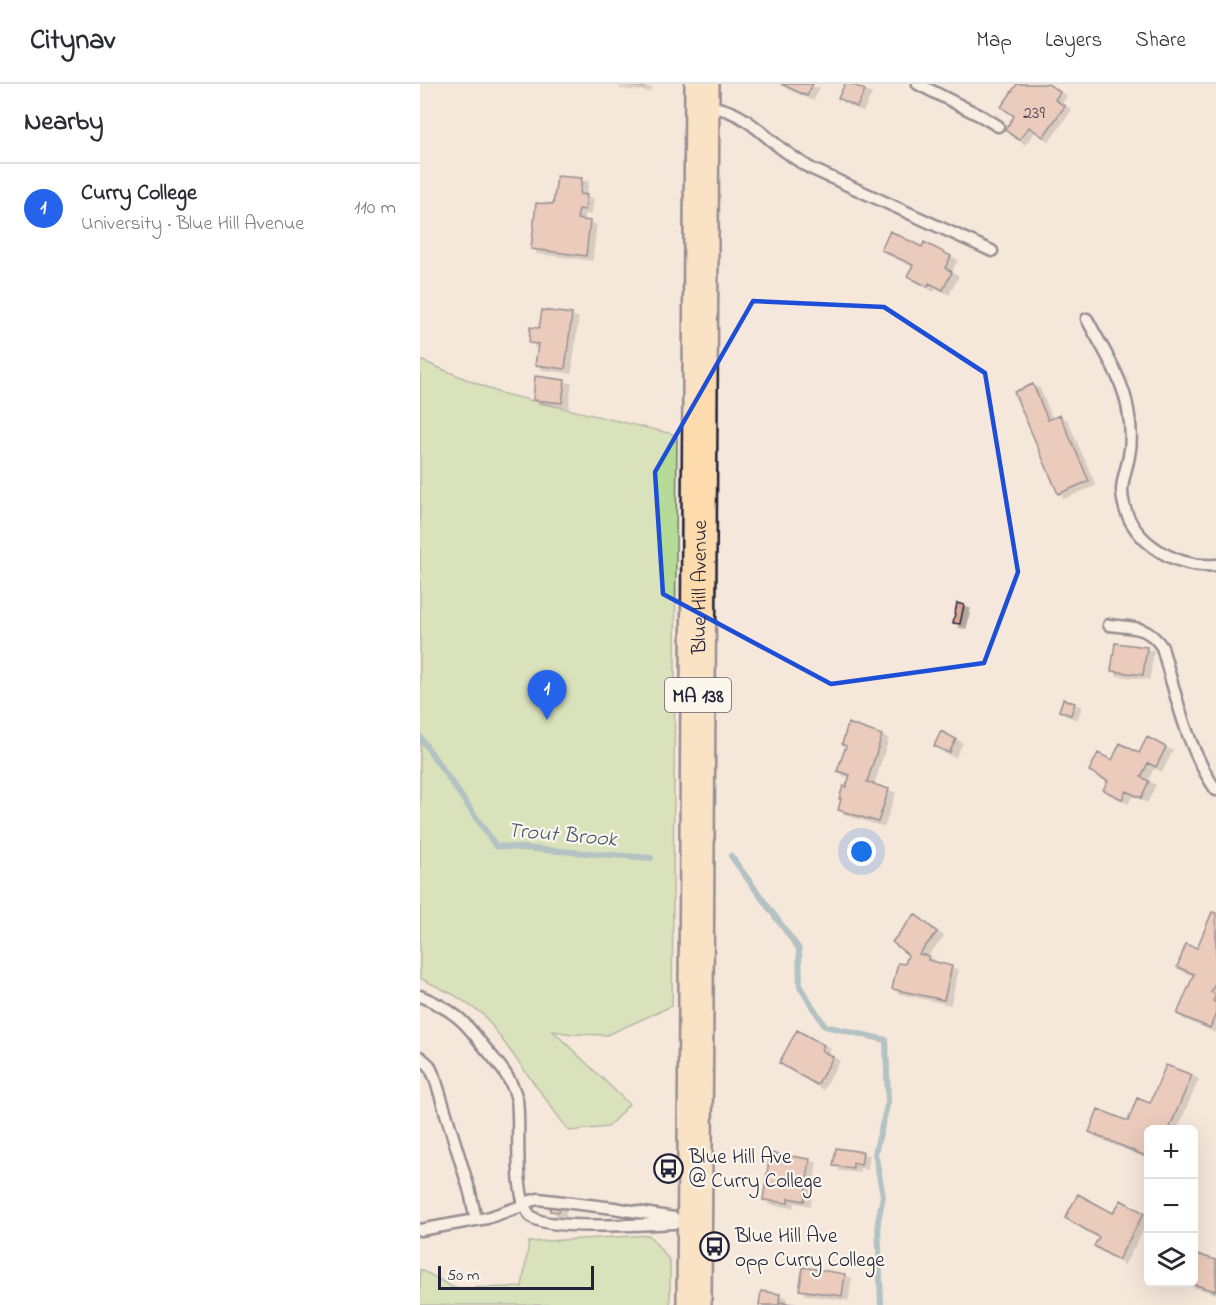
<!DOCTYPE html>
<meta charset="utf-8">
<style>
body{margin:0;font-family:"Indie Flower",sans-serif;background:#f7f7f7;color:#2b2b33}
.controls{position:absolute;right:18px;bottom:18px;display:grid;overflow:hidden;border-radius:9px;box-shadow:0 6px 24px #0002}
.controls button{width:54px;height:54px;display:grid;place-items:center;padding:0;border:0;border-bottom:2px solid #e1e1e2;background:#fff;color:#2b2b33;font:30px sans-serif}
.scale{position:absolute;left:18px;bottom:15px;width:156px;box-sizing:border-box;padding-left:6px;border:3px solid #22223b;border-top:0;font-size:16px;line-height:21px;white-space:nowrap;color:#22223b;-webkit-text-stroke:4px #fbf7ec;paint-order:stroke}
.you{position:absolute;left:442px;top:768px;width:21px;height:21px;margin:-15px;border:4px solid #fff;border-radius:50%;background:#1a73e8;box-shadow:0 0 0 9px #1a73e833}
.badge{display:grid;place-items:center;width:39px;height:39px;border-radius:50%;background:#2563eb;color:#fff;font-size:20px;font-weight:700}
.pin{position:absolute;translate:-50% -50px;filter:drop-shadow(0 2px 3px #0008)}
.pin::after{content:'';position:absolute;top:32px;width:21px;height:18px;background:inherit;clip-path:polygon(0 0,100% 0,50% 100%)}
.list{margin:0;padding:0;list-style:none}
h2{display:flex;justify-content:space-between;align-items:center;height:78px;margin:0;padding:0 24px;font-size:26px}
h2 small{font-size:20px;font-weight:400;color:#7c7c81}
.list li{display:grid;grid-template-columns:39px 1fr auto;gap:18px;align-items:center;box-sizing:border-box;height:90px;padding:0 24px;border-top:2px solid #e1e1e2}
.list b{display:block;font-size:22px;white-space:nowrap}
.list p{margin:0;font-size:20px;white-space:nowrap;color:#7c7c81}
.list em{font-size:20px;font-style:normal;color:#7c7c81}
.icon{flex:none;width:33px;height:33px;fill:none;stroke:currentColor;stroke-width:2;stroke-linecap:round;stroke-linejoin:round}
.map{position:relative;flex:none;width:796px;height:1221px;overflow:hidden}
header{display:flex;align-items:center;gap:36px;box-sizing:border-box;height:84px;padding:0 30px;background:#fff;border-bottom:2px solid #e1e1e2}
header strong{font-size:28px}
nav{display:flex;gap:33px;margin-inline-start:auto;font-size:21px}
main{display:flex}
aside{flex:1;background:#fff}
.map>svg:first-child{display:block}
.green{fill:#b5db96;stroke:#6c7e68;stroke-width:1.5}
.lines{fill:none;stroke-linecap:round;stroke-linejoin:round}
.stream{stroke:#6494a5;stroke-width:6}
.building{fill:#dea895;stroke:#22223b;stroke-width:1.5;filter:url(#shadow)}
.lane-casing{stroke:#22223b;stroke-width:15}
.highway-casing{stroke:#22223b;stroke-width:38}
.lane{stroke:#fbf7ec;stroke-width:10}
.highway{stroke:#fedbac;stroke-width:33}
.marked{fill:none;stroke:#1d4ed8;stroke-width:4.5;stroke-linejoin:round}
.labels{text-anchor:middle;stroke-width:4.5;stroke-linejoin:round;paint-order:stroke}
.number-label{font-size:18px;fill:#514452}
.shield{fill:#fbf7ec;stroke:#636270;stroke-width:1.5}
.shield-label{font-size:20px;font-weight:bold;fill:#22223b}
.street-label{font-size:21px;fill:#22223b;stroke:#fbf7ec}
.poi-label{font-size:21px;fill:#22223b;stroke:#fbf7ec;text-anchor:start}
.water-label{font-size:22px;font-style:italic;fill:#435b70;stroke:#fbf7ec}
</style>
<header>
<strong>Citynav</strong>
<nav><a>Map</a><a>Layers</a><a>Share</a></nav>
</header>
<main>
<aside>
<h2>Nearby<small></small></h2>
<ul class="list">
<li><span class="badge">1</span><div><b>Curry College</b><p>University · Blue Hill Avenue</p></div><em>110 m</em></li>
</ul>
</aside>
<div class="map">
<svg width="796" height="1221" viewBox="0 0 796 1221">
<defs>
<filter id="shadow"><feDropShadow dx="6" dy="4" stdDeviation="0" flood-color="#0004"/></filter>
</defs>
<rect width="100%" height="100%" fill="#f5e7db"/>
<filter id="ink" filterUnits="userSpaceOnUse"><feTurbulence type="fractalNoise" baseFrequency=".0167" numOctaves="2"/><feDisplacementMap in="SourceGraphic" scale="12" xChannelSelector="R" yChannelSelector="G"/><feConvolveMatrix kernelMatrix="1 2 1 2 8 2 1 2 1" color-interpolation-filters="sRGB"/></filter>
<g filter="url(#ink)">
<path class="green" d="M0 276 80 309 257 351 252 922 187 951 152 950 133 947 209 1020 188 1043 149 1047 64 931 34 911 0 894Z
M229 1151 250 1177V1221H0V1185L34 1204 102 1203 109 1158Z"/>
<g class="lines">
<path class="stream" d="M0 653 76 762 231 774
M311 772 379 865 380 903 405 942 466 956 468 1018 455 1069 463 1112 458 1137 461 1221"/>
</g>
<path class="building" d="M194 0H225L224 3Z
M361 0H393L387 12Z
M425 0H432L445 6 437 23 418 14Z
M597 0H628L640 8 635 16 645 22 623 53 609 43 599 56 585 46 594 32 581 23Z
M137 92 162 94 160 110 167 111 165 126 159 125 157 135 170 137 166 172 111 165 116 119 133 120Z
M470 147 502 163 504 158 531 172 525 184 532 188 523 206 509 199 508 203 487 192 493 181 461 166Z
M122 226 152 230 145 285 115 281 118 260 109 259 110 243 119 244Z
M115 292 145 296 142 319 113 316Z
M613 300 628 336 640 331 669 397 638 410 594 308Z
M537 519 544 521 540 540 533 539Z
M695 559 727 563 723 591 691 587Z
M643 615 655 619 651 631 639 627Z
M428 639 462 651 447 698 469 705 458 738 418 726 421 715H419L423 702 426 703 430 691 417 687 426 662 422 660Z
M521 647 536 655 529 669 514 662Z
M727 653 746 663 736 683 728 679 721 693 729 697 721 714 706 707 702 715 683 706 688 697 669 687 678 669 692 676 700 659 719 669Z
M792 828 796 829V882L795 885H796V897L791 908 796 911 793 917 796 918V930L790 944 757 930 774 890 757 883 766 860 777 864Z
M495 830 517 848 499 870 509 872 508 876 532 882 524 916 472 905 478 879 485 880 488 871 472 858Z
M377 946 404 961 401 966 413 973 397 1001 359 979Z
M746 981 772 991 750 1043 754 1046H728V1073L669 1048 678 1025 708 1037 717 1014 730 1019Z
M416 1064 443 1068 441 1081 433 1079V1084L413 1082Z
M350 1069 390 1075 384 1117 368 1114V1119L343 1116Z
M658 1110 693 1129 701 1116 724 1129 698 1176 674 1162 679 1153 645 1134Z
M131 1120 140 1122 139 1128 130 1127Z
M774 1169 796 1176V1202L795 1207 766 1198H774Z
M383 1183 425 1190 422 1212 379 1206Z
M341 1207 360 1210 359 1218 379 1221H339Z"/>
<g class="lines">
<defs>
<path id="lane" d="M498 0 563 33 578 42
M285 22C321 25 336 45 362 65 371 72 380 78 390 84L572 167
M667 235C682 264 703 294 708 326 711 341 712 357 709 372 707 384 702 395 702 407 704 454 753 485 796 481
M689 541C713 544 727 541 742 563 756 612 767 664 796 706
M0 912C12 917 25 923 36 932 46 939 53 949 61 959 75 976 92 993 97 1016 101 1042 92 1117 112 1133 130 1148 243 1139 271 1138
M0 973 9 981 15 994 50 1108 56 1136
M0 1146 67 1134 105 1121 107 1118 118 1115 194 1124 254 1134"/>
<g id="highway">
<path id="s1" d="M274 1221 282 0"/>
</g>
</defs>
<use href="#lane" class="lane-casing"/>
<use href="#highway" class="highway-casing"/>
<use href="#lane" class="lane"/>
<use href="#highway" class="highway"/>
</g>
</g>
<path d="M0 0H796V1221H0ZM333 217 464 223 565 289 598 488 564 579 411 600 243 510 235 388Z" fill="#f5e7db" fill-opacity=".55" fill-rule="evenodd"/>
<path class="marked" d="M333 217 464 223 565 289 598 488 564 579 411 600 243 510 235 388Z"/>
<defs>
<symbol id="bus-ring" viewBox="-11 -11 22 22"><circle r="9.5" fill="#fbf7ec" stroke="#22223b" stroke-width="1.5"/><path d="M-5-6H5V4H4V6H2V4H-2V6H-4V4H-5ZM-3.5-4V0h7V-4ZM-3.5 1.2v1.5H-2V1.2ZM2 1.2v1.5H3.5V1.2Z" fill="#22223b"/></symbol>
</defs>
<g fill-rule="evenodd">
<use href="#bus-ring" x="232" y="1068" width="33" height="33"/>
<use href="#bus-ring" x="278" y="1146" width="33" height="33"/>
</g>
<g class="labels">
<g class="number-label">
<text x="614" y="34">239</text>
</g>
<rect class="shield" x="245" y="594" width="66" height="34" rx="4.5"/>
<g class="shield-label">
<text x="278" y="618">MA 138</text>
</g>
<g class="street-label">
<text dy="7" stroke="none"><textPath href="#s1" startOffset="718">Blue Hill Avenue</textPath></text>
</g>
<g class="poi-label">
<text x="269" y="1079">Blue Hill Ave<tspan x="269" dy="24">@ Curry College</tspan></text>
<text x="315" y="1158">Blue Hill Ave<tspan x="315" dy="24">opp Curry College</tspan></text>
</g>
<g class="water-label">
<text transform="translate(142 749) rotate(5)" y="8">Trout Brook</text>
</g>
</g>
</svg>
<div class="controls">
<button>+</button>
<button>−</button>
<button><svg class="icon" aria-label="layers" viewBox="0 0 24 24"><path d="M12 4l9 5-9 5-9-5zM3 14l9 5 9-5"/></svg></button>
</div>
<div class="scale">50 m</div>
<div class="you"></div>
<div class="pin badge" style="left:127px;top:636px">1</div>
</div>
</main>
